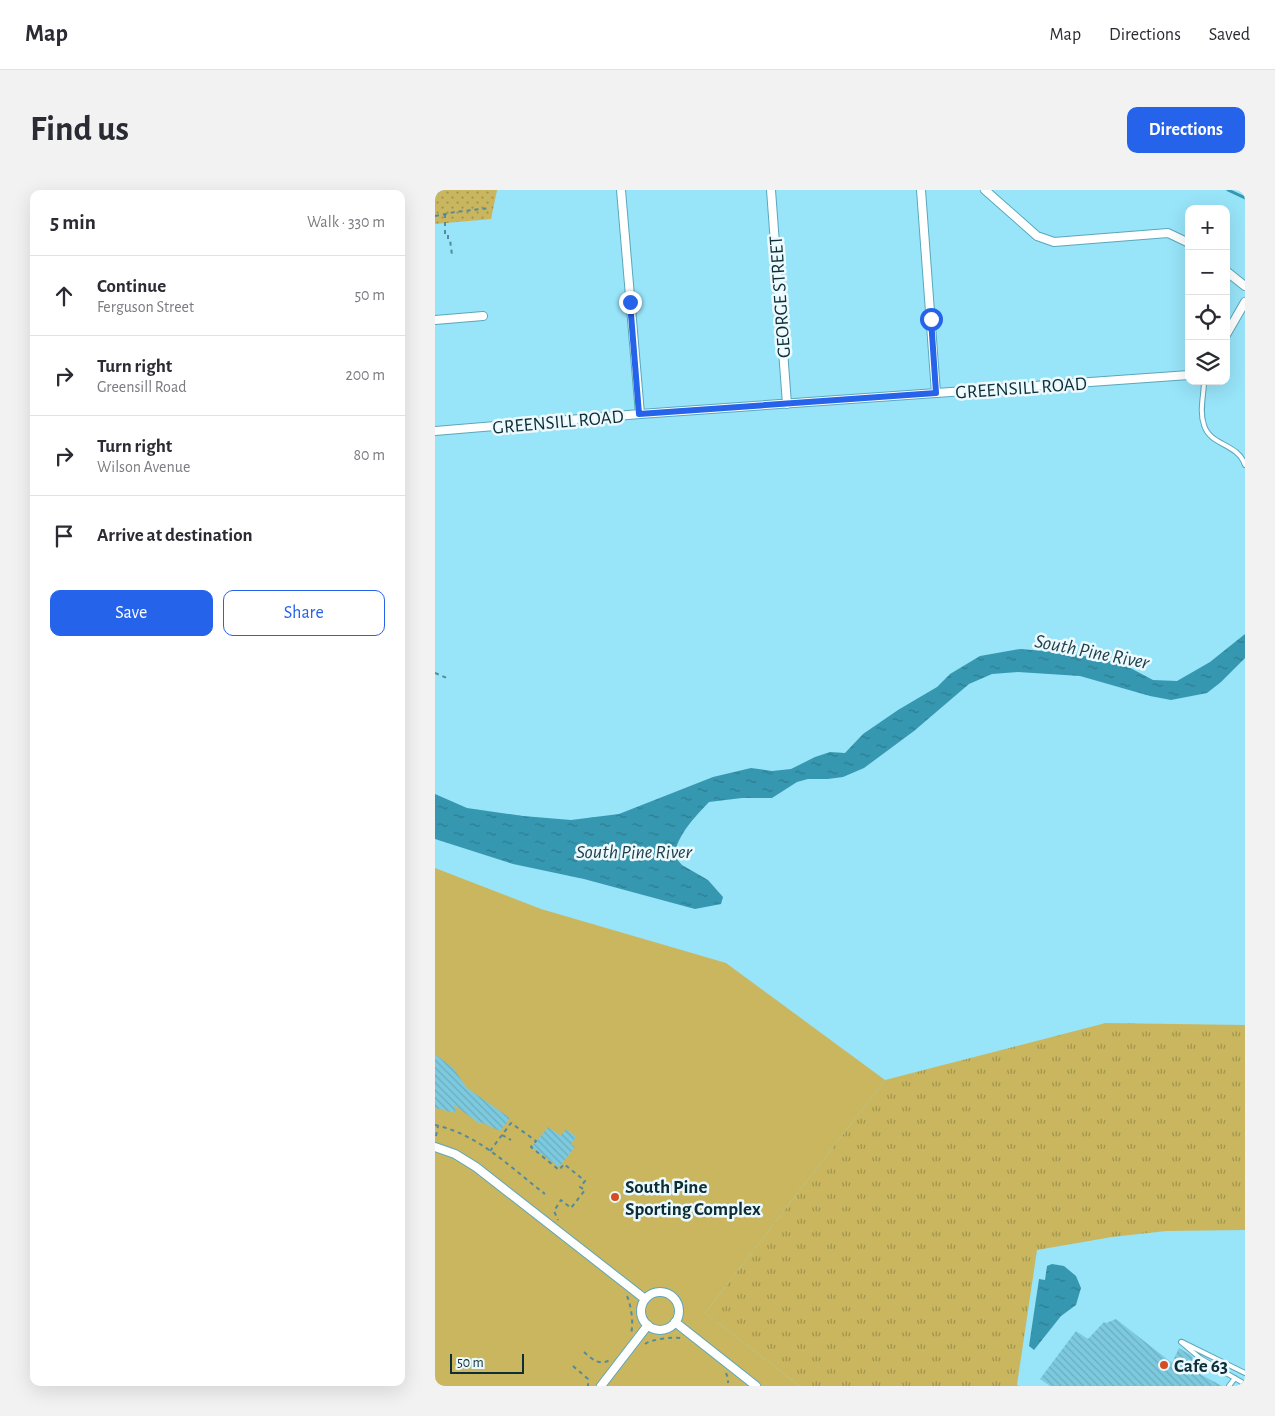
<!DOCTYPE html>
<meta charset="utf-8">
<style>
body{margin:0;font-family:"Alegreya Sans",sans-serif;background:#f2f2f3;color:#2b2b33}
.controls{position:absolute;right:15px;top:15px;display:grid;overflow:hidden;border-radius:10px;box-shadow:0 5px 20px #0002}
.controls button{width:45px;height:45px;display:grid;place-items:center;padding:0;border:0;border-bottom:1px solid #e1e1e2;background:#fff;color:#2b2b33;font:25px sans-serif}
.scale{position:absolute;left:15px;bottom:12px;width:74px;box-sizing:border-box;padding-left:5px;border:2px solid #0d2e36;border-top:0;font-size:14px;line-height:18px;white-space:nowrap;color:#0d2e36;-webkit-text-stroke:4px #ecfaff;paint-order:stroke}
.stop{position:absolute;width:15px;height:15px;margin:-11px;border:4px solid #2563eb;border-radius:50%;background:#fff}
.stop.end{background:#2563eb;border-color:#fff;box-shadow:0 1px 5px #0008}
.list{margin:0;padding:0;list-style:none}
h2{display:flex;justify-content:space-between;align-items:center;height:65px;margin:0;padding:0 20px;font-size:21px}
h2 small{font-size:16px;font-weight:400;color:#7c7c81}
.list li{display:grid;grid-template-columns:32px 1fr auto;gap:15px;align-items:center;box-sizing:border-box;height:80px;padding:0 20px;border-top:1px solid #e1e1e2}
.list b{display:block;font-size:19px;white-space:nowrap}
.list p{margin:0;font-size:16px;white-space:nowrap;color:#7c7c81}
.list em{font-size:16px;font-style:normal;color:#7c7c81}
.actions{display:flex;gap:10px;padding:15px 20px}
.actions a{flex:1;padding:11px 0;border:1px solid #2563eb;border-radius:10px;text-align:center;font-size:18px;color:#2563eb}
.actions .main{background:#2563eb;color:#fff}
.icon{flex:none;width:28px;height:28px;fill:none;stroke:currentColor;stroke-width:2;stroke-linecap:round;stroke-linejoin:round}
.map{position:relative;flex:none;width:810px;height:1196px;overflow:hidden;border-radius:10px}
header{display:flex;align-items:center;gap:30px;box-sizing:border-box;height:70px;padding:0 25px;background:#fff;border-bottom:1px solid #e1e1e2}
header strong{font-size:24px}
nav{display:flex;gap:28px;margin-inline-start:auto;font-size:18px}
.intro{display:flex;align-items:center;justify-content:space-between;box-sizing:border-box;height:120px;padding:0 30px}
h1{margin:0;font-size:35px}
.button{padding:12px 22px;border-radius:10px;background:#2563eb;color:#fff;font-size:18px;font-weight:700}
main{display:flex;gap:30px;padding:0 30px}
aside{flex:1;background:#fff;border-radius:10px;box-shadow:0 5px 20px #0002}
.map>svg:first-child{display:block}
.grass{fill:url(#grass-tufts)}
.park{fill:url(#park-dots)}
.garden{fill:#c9b65e}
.water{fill:url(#water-ripples)}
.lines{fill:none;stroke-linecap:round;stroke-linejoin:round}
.stream{stroke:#3698b0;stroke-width:3}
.building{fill:url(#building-back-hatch)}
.lane-casing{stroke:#5ba7bb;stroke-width:6}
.street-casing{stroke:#5ba7bb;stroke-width:10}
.path{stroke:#548a99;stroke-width:2;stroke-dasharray:4 4;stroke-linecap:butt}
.lane{stroke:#fff;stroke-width:4}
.street{stroke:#fff;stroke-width:8}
.route{stroke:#2563eb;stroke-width:6}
.poi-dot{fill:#d54d20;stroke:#ecfaff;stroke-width:2}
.labels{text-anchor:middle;stroke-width:5;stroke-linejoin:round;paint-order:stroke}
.street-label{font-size:19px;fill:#0d2e36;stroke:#ecfaff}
.poi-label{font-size:19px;font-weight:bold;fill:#0d2e36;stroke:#ecfaff;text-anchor:start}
.water-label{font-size:20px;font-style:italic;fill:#224048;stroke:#ecfaff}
</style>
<header>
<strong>Map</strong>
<nav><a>Map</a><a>Directions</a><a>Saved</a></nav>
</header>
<div class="intro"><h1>Find us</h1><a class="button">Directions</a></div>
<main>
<aside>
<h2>5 min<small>Walk · 330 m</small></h2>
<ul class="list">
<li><svg class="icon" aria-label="ahead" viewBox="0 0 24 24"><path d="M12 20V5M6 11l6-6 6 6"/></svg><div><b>Continue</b><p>Ferguson Street</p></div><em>50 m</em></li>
<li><svg class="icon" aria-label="right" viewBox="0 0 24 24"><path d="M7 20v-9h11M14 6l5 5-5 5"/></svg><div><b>Turn right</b><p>Greensill Road</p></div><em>200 m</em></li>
<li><svg class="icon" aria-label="right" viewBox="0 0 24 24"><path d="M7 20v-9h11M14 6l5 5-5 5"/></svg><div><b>Turn right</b><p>Wilson Avenue</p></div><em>80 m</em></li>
<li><svg class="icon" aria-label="arrive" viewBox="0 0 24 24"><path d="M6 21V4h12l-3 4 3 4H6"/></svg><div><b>Arrive at destination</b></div></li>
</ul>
<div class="actions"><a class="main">Save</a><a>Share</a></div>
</aside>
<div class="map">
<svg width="810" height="1196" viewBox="0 0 810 1196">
<defs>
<pattern id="grass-tufts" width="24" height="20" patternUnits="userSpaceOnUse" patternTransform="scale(1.25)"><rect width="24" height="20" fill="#c9b65e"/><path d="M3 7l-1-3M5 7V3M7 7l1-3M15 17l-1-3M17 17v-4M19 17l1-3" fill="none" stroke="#a2944e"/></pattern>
<pattern id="park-dots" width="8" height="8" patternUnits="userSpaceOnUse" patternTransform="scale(1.25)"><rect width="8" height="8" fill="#c9b65e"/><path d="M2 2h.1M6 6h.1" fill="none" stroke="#a2944e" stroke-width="1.8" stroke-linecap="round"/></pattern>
<pattern id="water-ripples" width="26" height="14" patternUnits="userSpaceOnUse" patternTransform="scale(1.25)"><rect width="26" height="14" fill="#3698b0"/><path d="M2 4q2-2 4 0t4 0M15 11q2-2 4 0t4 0" fill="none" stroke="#2c7c90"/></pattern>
<pattern id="building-back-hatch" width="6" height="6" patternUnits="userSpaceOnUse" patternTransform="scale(1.25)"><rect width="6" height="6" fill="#7dc9de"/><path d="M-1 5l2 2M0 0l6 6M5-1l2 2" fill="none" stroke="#6badbf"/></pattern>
</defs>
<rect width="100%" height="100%" fill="#98e4f9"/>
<path class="grass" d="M671 833 810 835V1040L731 1041 677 1047 602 1060 582 1195 584 1196H365L270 1123 450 890Z"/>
<path class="park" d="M0 0H62L56 29 0 34Z"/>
<path class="garden" d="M0 678 106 719 291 773 450 890 270 1123 365 1196H0Z"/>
<path class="water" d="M810 444V468L786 492 772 503 736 510 715 506 645 486 583 482 557 484 534 494 479 541 429 578 408 587 393 589H373L362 592 337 608H307L274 612C259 628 243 644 239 666L247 675 273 690 288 707 286 714 260 719 149 689 78 674 0 649V604L32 618 88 626 136 630 184 624 278 587 316 578 337 581 356 579 380 567 395 562 410 563 428 544 463 520 502 497 515 484 545 466 585 459 633 463 686 473 718 490 742 491 775 472Z
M617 1074 629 1076 641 1086 646 1098 641 1115 626 1126 599 1160 594 1156 604 1089 610 1090 612 1076Z"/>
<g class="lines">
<path class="stream" d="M793 0 810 8"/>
</g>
<path class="building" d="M0 864 18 878 32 898 75 928 65 941 46 932 45 934 19 915 21 923 0 918Z
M113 937 126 946 131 939 141 947 136 954 140 957 124 977 97 957Z
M681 1129 737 1173 744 1158 757 1166 761 1182 787 1196H615L605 1189 641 1141 653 1149 669 1132 671 1133Z"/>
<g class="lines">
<defs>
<path id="lane" d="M769 191C769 205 764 221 769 235 775 256 803 253 810 275
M746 1152 765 1168 810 1194
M747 1152 810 1183
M794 1196 800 1188"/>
<path id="street" d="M186 0 205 224
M336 0 352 214
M486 0 501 203
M550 0 602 46 619 52 733 43 754 53
M791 81 810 96
M0 130 48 126
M791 145 810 112
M0 241 205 224 754 185
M0 957 20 964 41 977 210 1109
M206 1121a19 19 0 1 1 38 0a19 19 0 1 1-38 0Z
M240 1132 321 1196
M166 1196 213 1135"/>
</defs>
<use href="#lane" class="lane-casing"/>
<use href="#street" class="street-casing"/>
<path class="path" d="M10 24V44H13V49L15 50 17 65
M0 26 20 22 55 18
M0 483 12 488
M0 935C43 944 76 978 110 1004
M67 945 76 950
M1 946 3 936
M55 961 76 933 101 951 96 957 124 980 129 974 150 991 145 997 150 1000 136 1018 126 1010 119 1021 123 1030
M192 1106C196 1115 199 1134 196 1143
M210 1154C217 1149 237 1147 246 1148
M149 1162C157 1169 164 1176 175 1170
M138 1176 153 1189V1196
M291 1183 293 1188V1193"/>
<use href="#lane" class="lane"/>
<use href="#street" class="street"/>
</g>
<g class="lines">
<path class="route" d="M195 112 204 224 501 203 496 129"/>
</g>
<g class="poi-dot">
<circle cx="180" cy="1007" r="5"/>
<circle cx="729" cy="1175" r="5"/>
</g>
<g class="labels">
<g class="street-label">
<text transform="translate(344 107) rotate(-94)" y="7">GEORGE STREET</text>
<text transform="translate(586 197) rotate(-4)" y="7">GREENSILL ROAD</text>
<text transform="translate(123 231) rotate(-5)" y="7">GREENSILL ROAD</text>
</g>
<g class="poi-label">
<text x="190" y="1003">South Pine<tspan x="190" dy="22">Sporting Complex</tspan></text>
<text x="739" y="1182">Cafe 63</text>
</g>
<g class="water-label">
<text transform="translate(657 461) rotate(11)" y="7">South Pine River</text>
<text x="199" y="668">South Pine River</text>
</g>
</g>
</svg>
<div class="controls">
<button>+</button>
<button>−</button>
<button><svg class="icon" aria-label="locate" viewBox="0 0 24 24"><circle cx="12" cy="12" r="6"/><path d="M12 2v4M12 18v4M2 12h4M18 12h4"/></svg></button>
<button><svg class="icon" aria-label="layers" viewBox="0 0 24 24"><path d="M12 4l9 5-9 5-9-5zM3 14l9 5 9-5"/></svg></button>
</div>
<div class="scale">50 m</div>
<div class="stop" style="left:496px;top:129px"></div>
<div class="stop end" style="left:195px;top:112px"></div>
</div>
</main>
